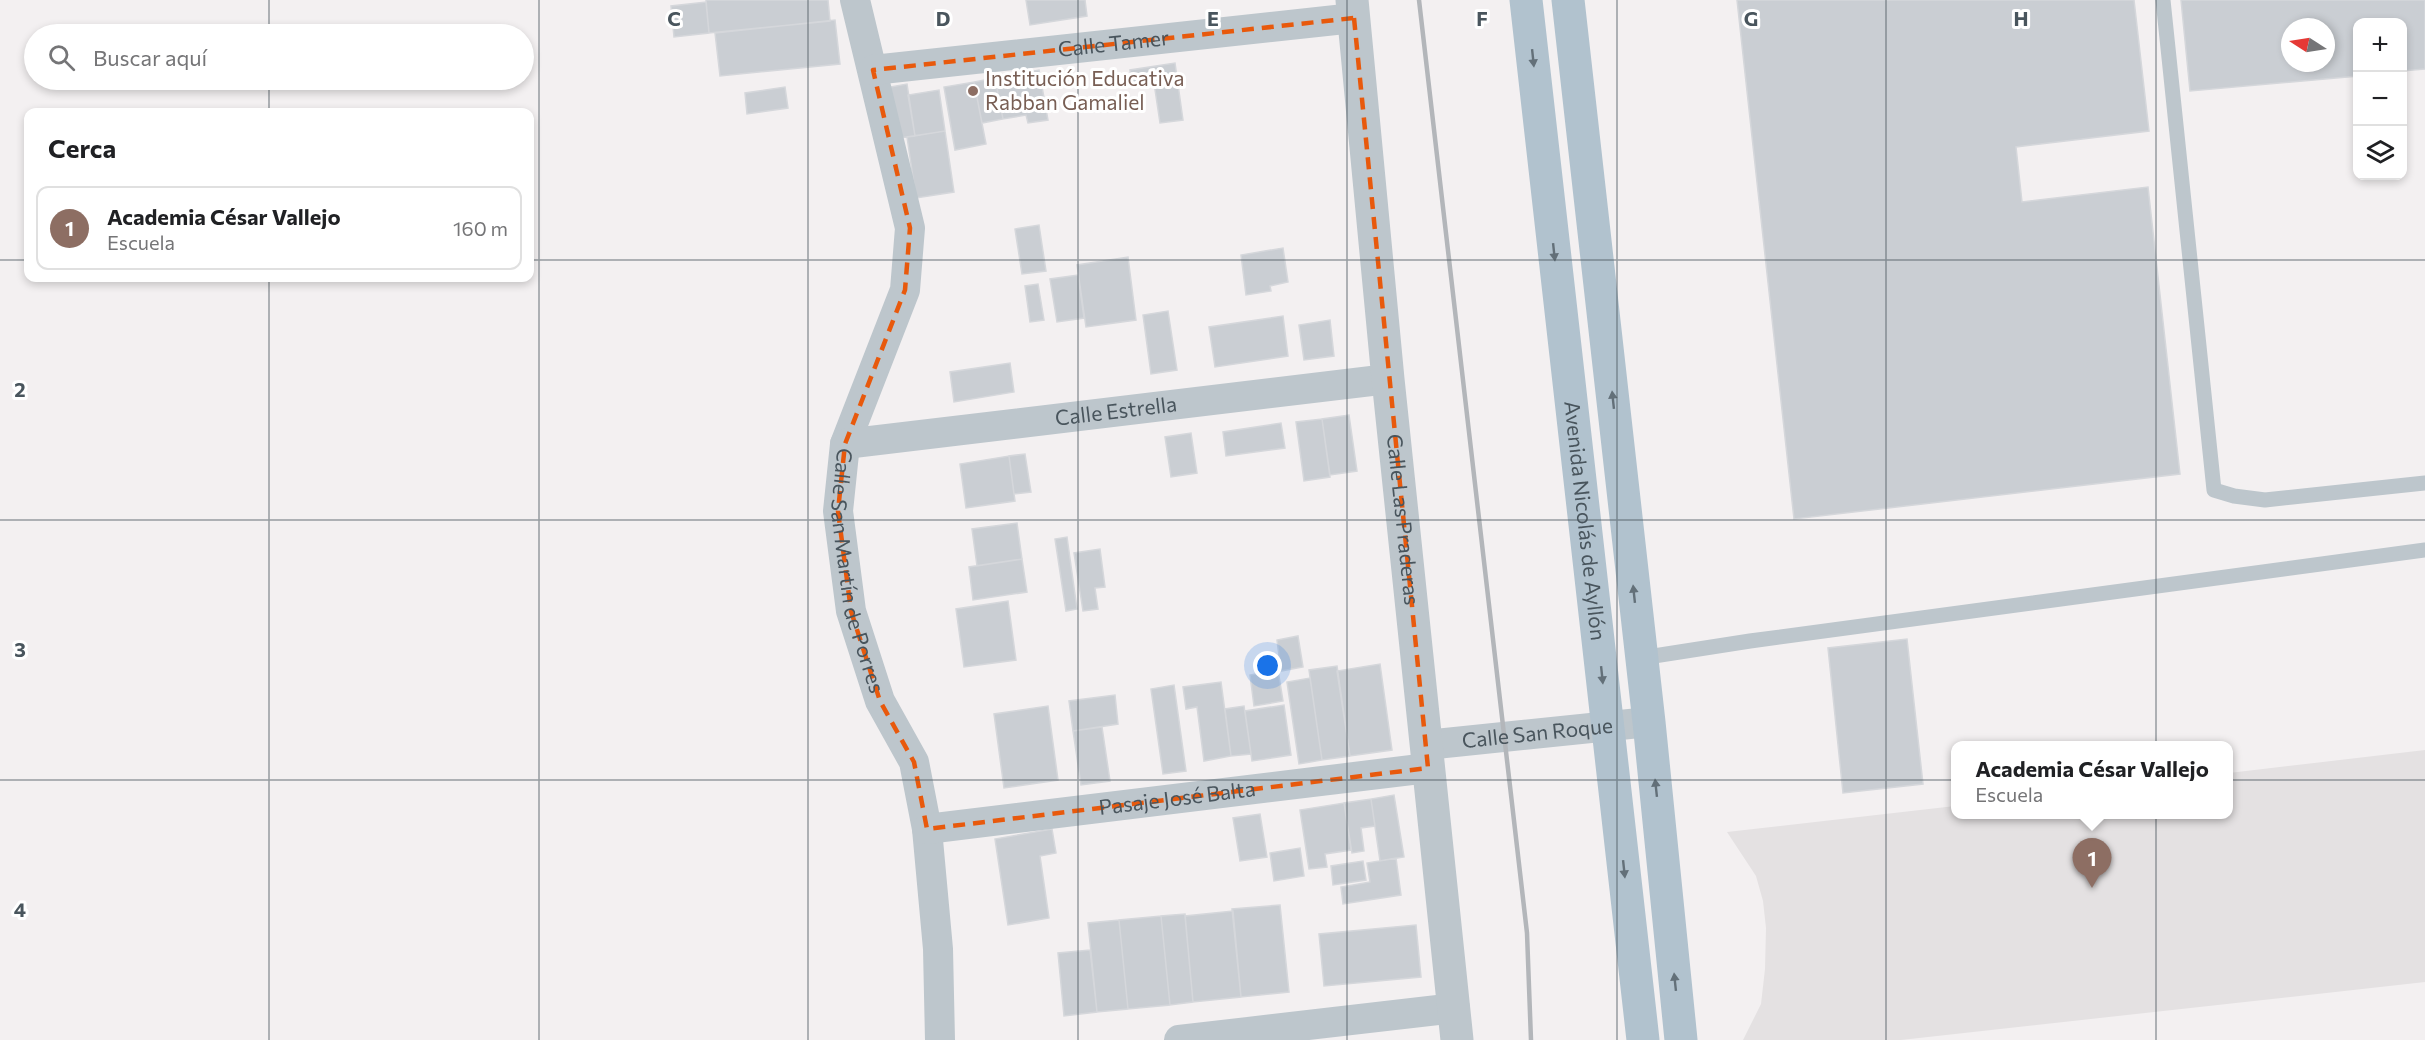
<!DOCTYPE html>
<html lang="es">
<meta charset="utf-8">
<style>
body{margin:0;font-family:Commissioner,sans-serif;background:#f2f2f2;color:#202124}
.controls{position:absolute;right:18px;top:18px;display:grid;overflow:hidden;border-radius:12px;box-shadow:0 3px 9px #0003}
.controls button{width:54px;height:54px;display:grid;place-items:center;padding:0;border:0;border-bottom:2px solid #e0e0e0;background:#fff;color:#202124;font:30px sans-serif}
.compass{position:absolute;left:2281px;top:18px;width:54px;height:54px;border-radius:50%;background:#fff;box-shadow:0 3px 9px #0003;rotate:282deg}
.you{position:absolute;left:1268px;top:666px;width:21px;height:21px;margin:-15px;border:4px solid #fff;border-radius:50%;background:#1a73e8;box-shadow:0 0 0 9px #1a73e833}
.badge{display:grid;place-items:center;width:39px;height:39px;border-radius:50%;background:#2084dd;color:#fff;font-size:20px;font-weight:700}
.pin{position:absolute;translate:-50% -50px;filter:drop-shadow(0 2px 3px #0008)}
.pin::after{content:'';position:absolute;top:32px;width:21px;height:18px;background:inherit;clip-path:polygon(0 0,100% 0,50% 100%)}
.popup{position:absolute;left:1951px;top:741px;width:282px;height:78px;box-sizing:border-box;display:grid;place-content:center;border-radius:12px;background:#fff;filter:drop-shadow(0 2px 4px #0005);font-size:20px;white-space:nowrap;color:#757577}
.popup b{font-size:22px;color:#202124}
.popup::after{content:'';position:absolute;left:50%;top:100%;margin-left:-12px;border:12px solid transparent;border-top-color:#fff}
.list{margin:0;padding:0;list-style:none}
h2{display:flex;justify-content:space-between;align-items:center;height:78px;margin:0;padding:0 24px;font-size:26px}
h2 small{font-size:20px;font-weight:400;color:#757577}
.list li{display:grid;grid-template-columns:39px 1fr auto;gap:18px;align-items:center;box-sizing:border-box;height:84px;margin:0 12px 12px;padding:0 12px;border:2px solid #e0e0e0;border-radius:12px}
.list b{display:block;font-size:22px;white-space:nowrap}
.list p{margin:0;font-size:20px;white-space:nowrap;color:#757577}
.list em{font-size:20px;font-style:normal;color:#757577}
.icon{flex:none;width:33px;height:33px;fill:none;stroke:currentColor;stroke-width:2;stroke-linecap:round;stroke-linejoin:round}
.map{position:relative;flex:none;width:2425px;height:1040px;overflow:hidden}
.search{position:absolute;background:#fff;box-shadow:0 3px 9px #0003;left:24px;top:24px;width:510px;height:66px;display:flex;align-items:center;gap:15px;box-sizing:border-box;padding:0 21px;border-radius:33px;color:#757577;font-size:22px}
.panel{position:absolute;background:#fff;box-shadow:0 3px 9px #0003;left:24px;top:108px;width:510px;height:174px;border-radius:12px}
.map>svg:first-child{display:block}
.education{fill:#e4e1e2}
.building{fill:#caced3;stroke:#d5d7db;stroke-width:1.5;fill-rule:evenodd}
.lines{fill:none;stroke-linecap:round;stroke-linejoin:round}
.service{stroke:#bdc6cc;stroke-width:15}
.minor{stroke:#bdc6cc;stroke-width:30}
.tertiary{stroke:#bdc6cc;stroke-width:33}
.primary{stroke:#b1c2ce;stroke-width:33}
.rail{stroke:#b3b6ba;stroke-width:4.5}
.oneway{fill:#637079}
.marked{fill:none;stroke:#e8590c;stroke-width:4.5;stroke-dasharray:12 8;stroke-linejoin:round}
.grid{fill:none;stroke:#49555d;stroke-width:1.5;stroke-opacity:0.55}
.education-dot{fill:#8d6e63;stroke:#fff;stroke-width:2}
.labels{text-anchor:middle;stroke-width:6;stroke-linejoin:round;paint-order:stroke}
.street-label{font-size:21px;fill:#49555d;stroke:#fff}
.education-label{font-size:21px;fill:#785e54;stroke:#fff;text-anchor:start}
.grid-label{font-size:20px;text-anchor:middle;font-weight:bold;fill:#49555d;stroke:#fff;stroke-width:6;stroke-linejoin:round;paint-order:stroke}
</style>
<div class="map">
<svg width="2425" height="1040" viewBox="0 0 2425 1040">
<rect width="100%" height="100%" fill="#f3f0f1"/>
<path class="education" d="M2425 750V982L1901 1040H1743L1761 1004 1765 969 1766 928 1763 901 1756 876 1727 832 1955 806 1956 814H2228L2229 773Z"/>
<path class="building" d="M706 0H828L830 21 709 33Z
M1026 0H1085L1087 16 1030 25Z
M1737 0H2134L2149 131 2016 147 2022 202 2148 187 2180 474 1794 519Z
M2181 0H2425V69L2402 71V22H2358V76L2190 91ZM2290 27H2326V63H2290Z
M706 2 709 33 674 37 671 6Z
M835 20 840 64 720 76 715 33Z
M1175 63 1183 120 1160 123 1154 83 1132 86 1130 70Z
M1039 70 1048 120 1028 123 1026 115 1003 119 995 78Z
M995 78 1003 119 982 123 974 82Z
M974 82 986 144 955 150 944 87Z
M907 84 915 136 898 138 890 87Z
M785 87 788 108 747 114 745 93Z
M939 90 945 131 915 136 908 95Z
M945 131 954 192 916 198 907 137Z
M1039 225 1046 271 1022 274 1015 229Z
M1283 248 1288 282 1270 286 1271 291 1246 295 1241 255Z
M1128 257 1136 320 1086 327 1077 265Z
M1078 275 1084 318 1057 322 1050 279Z
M1038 284 1044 320 1030 322 1025 286Z
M1168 311 1177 370 1151 374 1143 315Z
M1283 316 1288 356 1215 367 1209 327Z
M1330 320 1334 356 1304 360 1299 325Z
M1010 363 1014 392 954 402 950 372Z
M1349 415 1357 471 1330 475 1322 419Z
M1322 419 1330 477 1304 481 1296 422Z
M1281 423 1285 448 1226 456 1223 432Z
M1191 433 1197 473 1171 477 1165 437Z
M1025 454 1031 492 1014 494 1009 456Z
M1009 456 1015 501 966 508 960 464Z
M1017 523 1022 559 977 566 972 529Z
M1067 537 1077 609 1066 611 1055 539Z
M1100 549 1105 587 1095 588 1098 609 1083 611 1074 553Z
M1022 559 1027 592 973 600 969 567Z
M1008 601 1016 660 964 667 956 609Z
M1298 636 1303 667 1281 671 1277 640Z
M1907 639 1923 784 1843 793 1828 648Z
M1380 664 1392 750 1350 756 1337 671Z
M1337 666 1350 756 1322 760 1309 670Z
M1278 670 1283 701 1254 706 1250 675Z
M1310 678 1322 760 1299 764 1287 682Z
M1221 682 1231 756 1204 761 1197 707 1186 709 1183 687Z
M1174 685 1186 771 1163 774 1151 689Z
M1115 695 1118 724 1073 731 1069 701Z
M1284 705 1291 755 1252 761 1245 711Z
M1048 706 1058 780 1004 788 994 714Z
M1244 706 1251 754 1231 756 1225 709Z
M1102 727 1110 781 1081 785 1073 731Z
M1394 795 1404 857 1380 861 1371 799Z
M1371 799 1375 826 1361 828 1364 851 1352 853 1344 803Z
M1344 803 1351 850 1325 854 1327 867 1309 869 1300 810Z
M1260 814 1267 857 1240 861 1233 818Z
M1052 829 1056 853 1040 856 1049 918 1008 925 995 839Z
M1300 848 1304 876 1274 881 1270 853Z
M1396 858 1401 895 1343 904 1341 887 1370 882 1367 863Z
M1363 861 1366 880 1333 885 1331 866Z
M1280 905 1289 992 1241 997 1232 909Z
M1233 911 1241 997 1193 1002 1185 916Z
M1185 914 1193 1002 1170 1005 1161 916Z
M1161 916 1170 1005 1128 1009 1119 920Z
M1119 920 1128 1009 1097 1012 1088 923Z
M1416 925 1421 977 1324 986 1319 934Z
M1090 950 1097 1012 1064 1016 1058 953Z"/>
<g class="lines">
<path class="service" d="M2163 0 2214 490 2234 496 2265 500 2425 483
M1641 658 1750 641 2425 550"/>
<g class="minor">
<path id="s1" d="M855 0 910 228 905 290 845 444 838 511 851 611 880 701 914 762 927 829 938 949 940 1040"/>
<path id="s2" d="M873 70 1354 18"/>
<path id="s3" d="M845 444 1388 379"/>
<path id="s4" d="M1426 745 1649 722"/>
<path id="s5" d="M927 829 1428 768"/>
<path d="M1179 1040 1455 1008"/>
</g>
<path class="tertiary" id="s6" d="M1352 0 1388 379 1457 1040"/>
<g class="primary">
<path id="s7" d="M1526 0 1643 1040"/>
<path d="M1568 0 1649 722 1681 1040"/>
</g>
<path class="rail" d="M1419 0 1527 933 1531 1040"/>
</g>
<defs><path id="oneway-solid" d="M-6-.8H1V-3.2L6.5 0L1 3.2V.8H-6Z" transform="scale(1.5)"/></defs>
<g class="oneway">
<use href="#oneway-solid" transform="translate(1533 58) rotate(84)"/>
<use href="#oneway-solid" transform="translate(1554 252) rotate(84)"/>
<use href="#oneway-solid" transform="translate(1613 400) rotate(-96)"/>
<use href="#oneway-solid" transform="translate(1634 594) rotate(-96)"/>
<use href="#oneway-solid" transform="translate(1602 675) rotate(84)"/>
<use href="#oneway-solid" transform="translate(1656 788) rotate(-96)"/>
<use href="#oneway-solid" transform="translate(1624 869) rotate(84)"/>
<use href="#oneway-solid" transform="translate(1675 982) rotate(-96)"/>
</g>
<path class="marked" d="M1354 18 1428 768 927 829 914 762 880 701 851 611 838 511 845 444 905 290 910 228 873 70Z"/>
<path class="grid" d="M269 0V34M539 0V1040M808 0V1040M1078 0V1040M1347 0V1040M1617 0V1040M1886 0V1040M2156 0V1040M269 80V112M0 260H28M530 260H2425M269 278V1040M0 520H2425M0 780H2425"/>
<circle class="education-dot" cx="973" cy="91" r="6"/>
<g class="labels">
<g class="street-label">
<text dy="7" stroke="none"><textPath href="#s2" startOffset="242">Calle Tamer</textPath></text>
<text dy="7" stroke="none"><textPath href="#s3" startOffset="273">Calle Estrella</textPath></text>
<text dy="7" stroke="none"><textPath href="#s6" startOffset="522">Calle Las Praderas</textPath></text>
<text dy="7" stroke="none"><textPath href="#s7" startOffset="524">Avenida Nicolás de Ayllón</textPath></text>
<text dy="7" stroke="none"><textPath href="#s1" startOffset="591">Calle San Martín de Porres</textPath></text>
<text dy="7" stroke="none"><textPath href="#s4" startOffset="112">Calle San Roque</textPath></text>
<text dy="7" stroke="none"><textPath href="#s5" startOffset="252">Pasaje José Balta</textPath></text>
</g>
<g class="education-label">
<text x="985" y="86">Institución Educativa<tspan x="985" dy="24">Rabban Gamaliel</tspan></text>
</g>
</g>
<g class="grid-label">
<text x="674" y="26">C</text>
<text x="943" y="26">D</text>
<text x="1213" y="26">E</text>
<text x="1482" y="26">F</text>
<text x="1751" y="26">G</text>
<text x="2021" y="26">H</text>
<text x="20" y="397">2</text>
<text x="20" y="657">3</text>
<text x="20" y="917">4</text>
</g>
</svg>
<div class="controls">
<button>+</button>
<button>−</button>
<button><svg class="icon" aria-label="layers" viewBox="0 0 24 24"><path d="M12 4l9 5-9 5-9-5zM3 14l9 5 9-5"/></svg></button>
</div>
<svg class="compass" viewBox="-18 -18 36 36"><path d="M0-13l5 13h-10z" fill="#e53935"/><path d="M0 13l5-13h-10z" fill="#757577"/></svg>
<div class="you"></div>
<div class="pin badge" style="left:2092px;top:888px;background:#8d6e63">1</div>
<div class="popup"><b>Academia César Vallejo</b>Escuela</div>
<div class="search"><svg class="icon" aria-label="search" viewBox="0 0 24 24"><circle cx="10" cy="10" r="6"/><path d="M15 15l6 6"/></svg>Buscar aquí</div>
<section class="panel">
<h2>Cerca<small></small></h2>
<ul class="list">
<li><span class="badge" style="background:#8d6e63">1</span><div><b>Academia César Vallejo</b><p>Escuela</p></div><em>160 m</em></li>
</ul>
</section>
</div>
